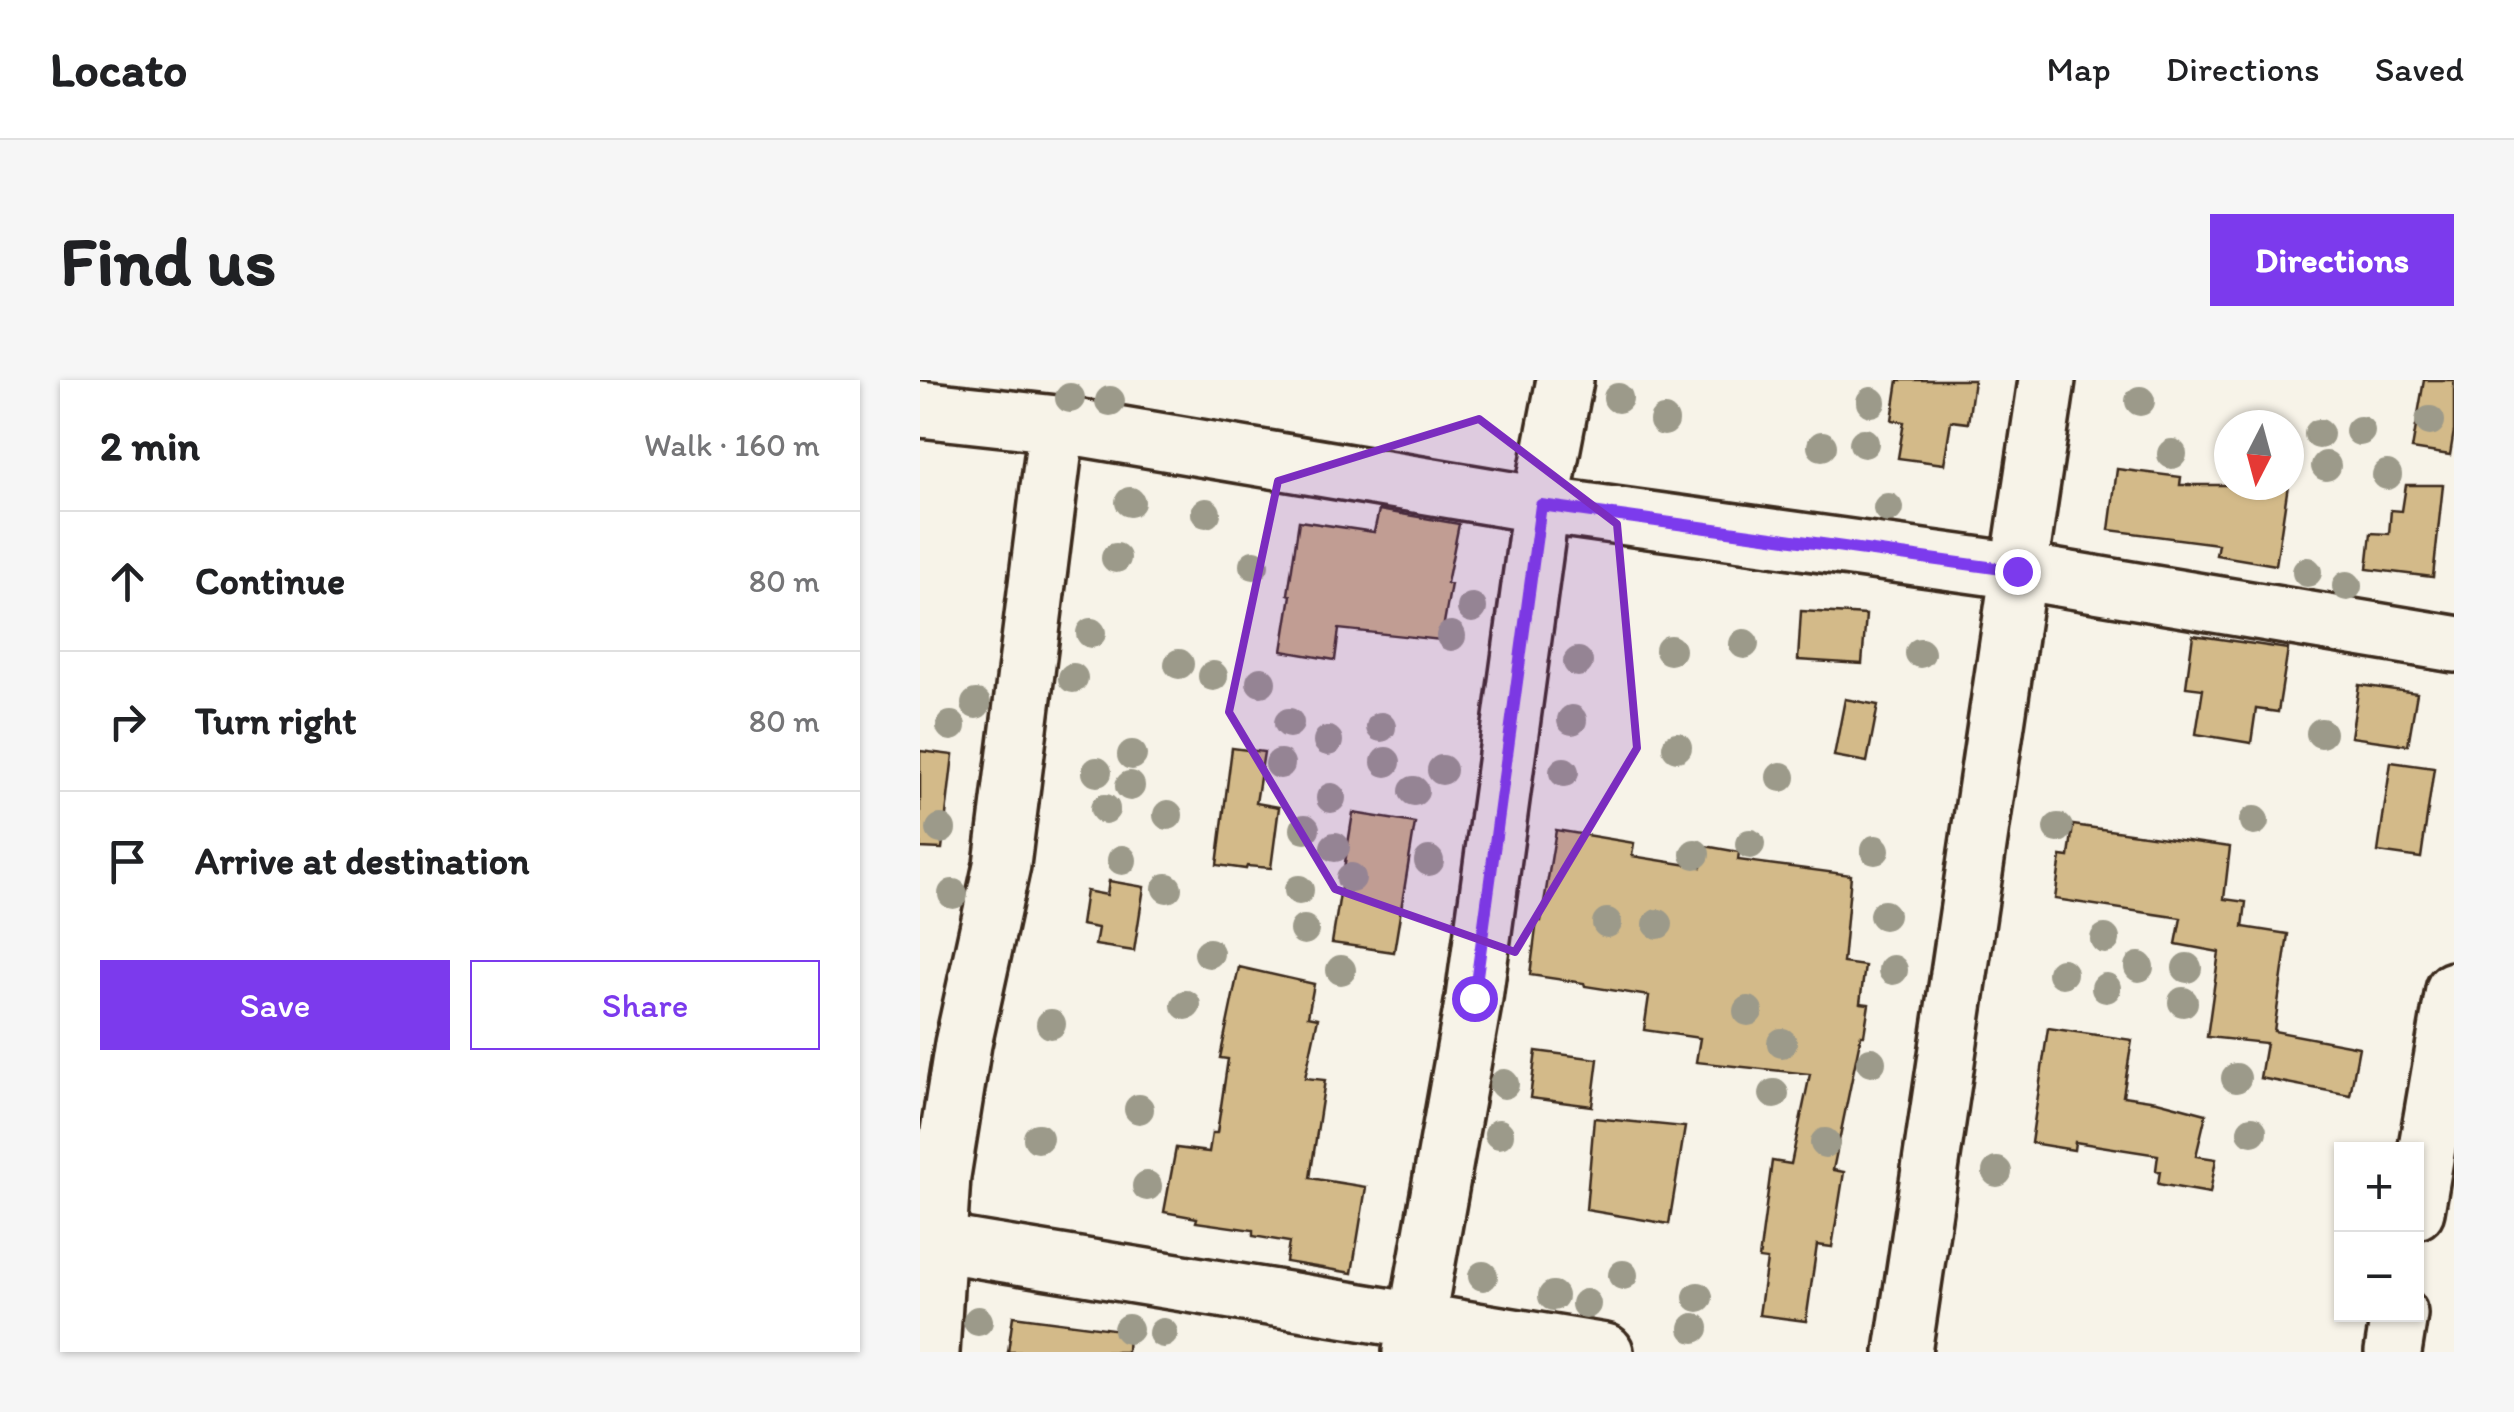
<!DOCTYPE html>
<meta charset="utf-8">
<style>
body{margin:0;font-family:Itim,sans-serif;background:#f6f6f6;color:#202124}
.controls{position:absolute;right:30px;bottom:30px;display:grid;overflow:hidden;border-radius:0px;box-shadow:0 2px 8px #0004}
.controls button{width:90px;height:90px;display:grid;place-items:center;padding:0;border:0;border-bottom:2px solid #e0e0e0;background:#fff;color:#202124;font:50px sans-serif}
.compass{position:absolute;left:1294px;top:30px;width:90px;height:90px;border-radius:50%;background:#fff;box-shadow:0 2px 8px #0004;rotate:186deg}
.stop{position:absolute;width:30px;height:30px;margin:-22px;border:8px solid #7c3aed;border-radius:50%;background:#fff}
.stop.end{background:#7c3aed;border-color:#fff;box-shadow:0 2px 10px #0008}
.list{margin:0;padding:0;list-style:none}
h2{display:flex;justify-content:space-between;align-items:center;height:130px;margin:0;padding:0 40px;font-size:42px}
h2 small{font-size:32px;font-weight:400;color:#757577}
.list li{display:grid;grid-template-columns:65px 1fr auto;gap:30px;align-items:center;box-sizing:border-box;height:140px;padding:0 40px;border-top:2px solid #e0e0e0}
.list b{display:block;font-size:38px;white-space:nowrap}
.list em{font-size:32px;font-style:normal;color:#757577}
.actions{display:flex;gap:20px;padding:30px 40px}
.actions a{flex:1;padding:22px 0;border:2px solid #7c3aed;border-radius:0px;text-align:center;font-size:35px;color:#7c3aed}
.actions .main{background:#7c3aed;color:#fff}
.icon{flex:none;width:55px;height:55px;fill:none;stroke:currentColor;stroke-width:2;stroke-linecap:round;stroke-linejoin:round}
.map{position:relative;flex:none;width:1534px;height:972px;overflow:hidden;border-radius:0px}
header{display:flex;align-items:center;gap:60px;box-sizing:border-box;height:140px;padding:0 50px;background:#fff;border-bottom:2px solid #e0e0e0}
header strong{font-size:48px}
nav{display:flex;gap:55px;margin-inline-start:auto;font-size:35px}
.intro{display:flex;align-items:center;justify-content:space-between;box-sizing:border-box;height:240px;padding:0 60px}
h1{margin:0;font-size:70px}
.button{padding:25px 45px;border-radius:0px;background:#7c3aed;color:#fff;font-size:35px;font-weight:700}
main{display:flex;gap:60px;padding:0 60px}
aside{flex:1;background:#fff;border-radius:0px;box-shadow:0 2px 8px #0004}
.map>svg:first-child{display:block}
.building{fill:#d3ba89;stroke:#3b2a1e;stroke-width:2.5}
.lines{fill:none;stroke-linecap:round;stroke-linejoin:round}
.minor-casing{stroke:#3b2a1e;stroke-width:62}
.minor{stroke:#f7f3e8;stroke-width:55}
.tree{fill:#9c9a8a}
.route{stroke:#7c3aed;stroke-width:12}
.marked{fill:#7b2cbf;fill-opacity:0.2;stroke:#7b2cbf;stroke-width:8;stroke-linejoin:round}
</style>
<header>
<strong>Locato</strong>
<nav><a>Map</a><a>Directions</a><a>Saved</a></nav>
</header>
<div class="intro"><h1>Find us</h1><a class="button">Directions</a></div>
<main>
<aside>
<h2>2 min<small>Walk · 160 m</small></h2>
<ul class="list">
<li><svg class="icon" aria-label="ahead" viewBox="0 0 24 24"><path d="M12 20V5M6 11l6-6 6 6"/></svg><div><b>Continue</b></div><em>80 m</em></li>
<li><svg class="icon" aria-label="right" viewBox="0 0 24 24"><path d="M7 20v-9h11M14 6l5 5-5 5"/></svg><div><b>Turn right</b></div><em>80 m</em></li>
<li><svg class="icon" aria-label="arrive" viewBox="0 0 24 24"><path d="M6 21V4h12l-3 4 3 4H6"/></svg><div><b>Arrive at destination</b></div></li>
</ul>
<div class="actions"><a class="main">Save</a><a>Share</a></div>
</aside>
<div class="map">
<svg width="1534" height="972" viewBox="0 0 1534 972">
<rect width="100%" height="100%" fill="#f7f3e8"/>
<filter id="ink" filterUnits="userSpaceOnUse"><feTurbulence type="fractalNoise" baseFrequency=".01" numOctaves="2"/><feDisplacementMap in="SourceGraphic" scale="20" xChannelSelector="R" yChannelSelector="G"/><feConvolveMatrix kernelMatrix="1 2 1 2 8 2 1 2 1" color-interpolation-filters="sRGB"/></filter>
<g filter="url(#ink)">
<path class="building" d="M978 0H1054L1048 43 1031 41 1024 84 978 78 984 42 972 40Z
M1504 0H1534V51L1530 75 1492 69Z
M1197 89 1261 97 1260 105H1368L1356 185 1296 175 1298 164 1189 150Z
M1486 105H1523L1513 197 1447 189 1451 153 1469 154 1471 130 1482 131Z
M459 130 539 144 527 203 531 204 521 260 419 249 415 280 362 271 371 215 368 214 379 141 454 152Z
M881 231 946 235 942 284 878 280Z
M1273 255 1368 269 1358 332 1336 329 1331 363 1276 354 1283 309 1266 307Z
M1439 305 1497 313 1488 365 1431 357Z
M925 319 958 325 947 382 914 376Z
M312 368 344 372 336 423 359 427 351 488 327 486 326 489 297 485Z
M0 371 33 375 22 469 0 468Z
M1471 382 1514 388 1501 478 1458 472Z
M433 433 495 443 474 572 412 563Z
M1153 445 1310 467 1304 519 1326 522 1323 547 1368 554 1354 651 1439 667 1430 715 1340 698 1346 663 1287 657 1299 572 1256 564 1261 538 1135 519 1141 476 1149 477Z
M636 450 714 463 712 476 781 487 785 466 819 472 818 480 931 495 923 583 945 586 940 623 949 624 944 655H941L913 790 924 792 912 867 897 865 886 941 839 935 847 880 839 879 852 781 871 784 890 694 776 682 780 658 724 650 729 616 665 606 664 603 610 595 617 540 621 541Z
M189 501 224 507 214 571 175 565 178 548 161 545 166 511 187 515Z
M319 587 394 604 388 636 398 638 385 698 405 700 390 798 446 807 432 893 366 882 369 862 333 856V850L276 842 277 838 244 832 256 768 289 772 292 753H297L308 679 300 678Z
M1128 648 1212 660 1203 716 1237 721 1286 734 1276 776 1296 779 1290 813 1238 804 1240 791 1236 790 1238 775 1155 762 1154 770 1111 763Z
M616 671 678 679 672 726 610 718Z
M674 738 765 747 749 844 666 830Z
M93 936 208 951 207 972H88Z"/>
<g class="lines">
<defs>
<path id="minor" d="M0 29 137 44 621 125 1097 191 1534 264
M1496 831 1534 610
M0 860 685 972
M11 972 22 796 43 664 82 485 137 44
M491 972 554 618 621 125 645 0
M983 972 1127 0
M1473 972 1479 934"/>
</defs>
<use href="#minor" class="minor-casing"/>
<use href="#minor" class="minor"/>
</g>
<g class="tree">
<circle cx="150" cy="18" r="15"/>
<circle cx="698" cy="18" r="15"/>
<circle cx="190" cy="21" r="15"/>
<circle cx="1220" cy="21" r="15"/>
<circle cx="951" cy="22" r="15"/>
<circle cx="744" cy="41" r="15"/>
<circle cx="1510" cy="41" r="15"/>
<circle cx="1440" cy="51" r="15"/>
<circle cx="1399" cy="54" r="15"/>
<circle cx="944" cy="63" r="15"/>
<circle cx="902" cy="66" r="15"/>
<circle cx="1252" cy="74" r="15"/>
<circle cx="1406" cy="86" r="15"/>
<circle cx="1467" cy="95" r="15"/>
<circle cx="210" cy="122" r="15"/>
<circle cx="968" cy="128" r="15"/>
<circle cx="286" cy="133" r="15"/>
<circle cx="196" cy="178" r="15"/>
<circle cx="334" cy="185" r="15"/>
<circle cx="1387" cy="192" r="15"/>
<circle cx="1427" cy="206" r="15"/>
<circle cx="552" cy="228" r="15"/>
<circle cx="171" cy="253" r="15"/>
<circle cx="531" cy="256" r="15"/>
<circle cx="824" cy="264" r="15"/>
<circle cx="750" cy="270" r="15"/>
<circle cx="1000" cy="273" r="15"/>
<circle cx="658" cy="282" r="15"/>
<circle cx="259" cy="284" r="15"/>
<circle cx="293" cy="296" r="15"/>
<circle cx="153" cy="298" r="15"/>
<circle cx="341" cy="302" r="15"/>
<circle cx="56" cy="324" r="15"/>
<circle cx="652" cy="340" r="15"/>
<circle cx="369" cy="343" r="15"/>
<circle cx="31" cy="346" r="15"/>
<circle cx="461" cy="347" r="15"/>
<circle cx="1401" cy="353" r="15"/>
<circle cx="408" cy="361" r="15"/>
<circle cx="757" cy="367" r="15"/>
<circle cx="212" cy="375" r="15"/>
<circle cx="466" cy="382" r="15"/>
<circle cx="360" cy="384" r="15"/>
<circle cx="522" cy="390" r="15"/>
<circle cx="177" cy="392" r="15"/>
<circle cx="644" cy="392" r="15"/>
<circle cx="861" cy="397" r="15"/>
<circle cx="210" cy="406" r="15"/>
<circle cx="494" cy="411" r="15"/>
<circle cx="411" cy="418" r="15"/>
<circle cx="185" cy="429" r="15"/>
<circle cx="248" cy="435" r="15"/>
<circle cx="1334" cy="441" r="15"/>
<circle cx="1138" cy="448" r="15"/>
<circle cx="21" cy="449" r="15"/>
<circle cx="385" cy="449" r="15"/>
<circle cx="830" cy="464" r="15"/>
<circle cx="415" cy="467" r="15"/>
<circle cx="955" cy="470" r="15"/>
<circle cx="775" cy="474" r="15"/>
<circle cx="202" cy="480" r="15"/>
<circle cx="509" cy="481" r="15"/>
<circle cx="431" cy="498" r="15"/>
<circle cx="247" cy="508" r="15"/>
<circle cx="379" cy="510" r="15"/>
<circle cx="33" cy="514" r="15"/>
<circle cx="964" cy="535" r="15"/>
<circle cx="687" cy="543" r="15"/>
<circle cx="738" cy="544" r="15"/>
<circle cx="384" cy="550" r="15"/>
<circle cx="1185" cy="559" r="15"/>
<circle cx="289" cy="573" r="15"/>
<circle cx="1219" cy="587" r="15"/>
<circle cx="1267" cy="588" r="15"/>
<circle cx="421" cy="590" r="15"/>
<circle cx="973" cy="590" r="15"/>
<circle cx="1142" cy="593" r="15"/>
<circle cx="1186" cy="608" r="15"/>
<circle cx="1263" cy="622" r="15"/>
<circle cx="266" cy="625" r="15"/>
<circle cx="828" cy="631" r="15"/>
<circle cx="131" cy="644" r="15"/>
<circle cx="862" cy="663" r="15"/>
<circle cx="951" cy="682" r="15"/>
<circle cx="1316" cy="698" r="15"/>
<circle cx="584" cy="704" r="15"/>
<circle cx="854" cy="714" r="15"/>
<circle cx="219" cy="729" r="15"/>
<circle cx="1332" cy="751" r="15"/>
<circle cx="579" cy="754" r="15"/>
<circle cx="118" cy="758" r="15"/>
<circle cx="905" cy="763" r="15"/>
<circle cx="1077" cy="792" r="15"/>
<circle cx="227" cy="806" r="15"/>
<circle cx="703" cy="895" r="15"/>
<circle cx="563" cy="896" r="15"/>
<circle cx="633" cy="916" r="15"/>
<circle cx="778" cy="917" r="15"/>
<circle cx="666" cy="924" r="15"/>
<circle cx="58" cy="941" r="15"/>
<circle cx="774" cy="948" r="15"/>
<circle cx="208" cy="949" r="15"/>
<circle cx="243" cy="953" r="15"/>
</g>
</g>
<g class="lines" filter="url(#ink)">
<path class="route" d="M554 618 621 125 1097 191"/>
</g>
<path class="marked" d="M559 39 697 144 717 368 595 572 415 509 309 332 358 101Z"/>
</svg>
<div class="controls">
<button>+</button>
<button>−</button>
</div>
<svg class="compass" viewBox="-18 -18 36 36"><path d="M0-13l5 13h-10z" fill="#e53935"/><path d="M0 13l5-13h-10z" fill="#757577"/></svg>
<div class="stop" style="left:554px;top:618px"></div>
<div class="stop end" style="left:1097px;top:191px"></div>
</div>
</main>
